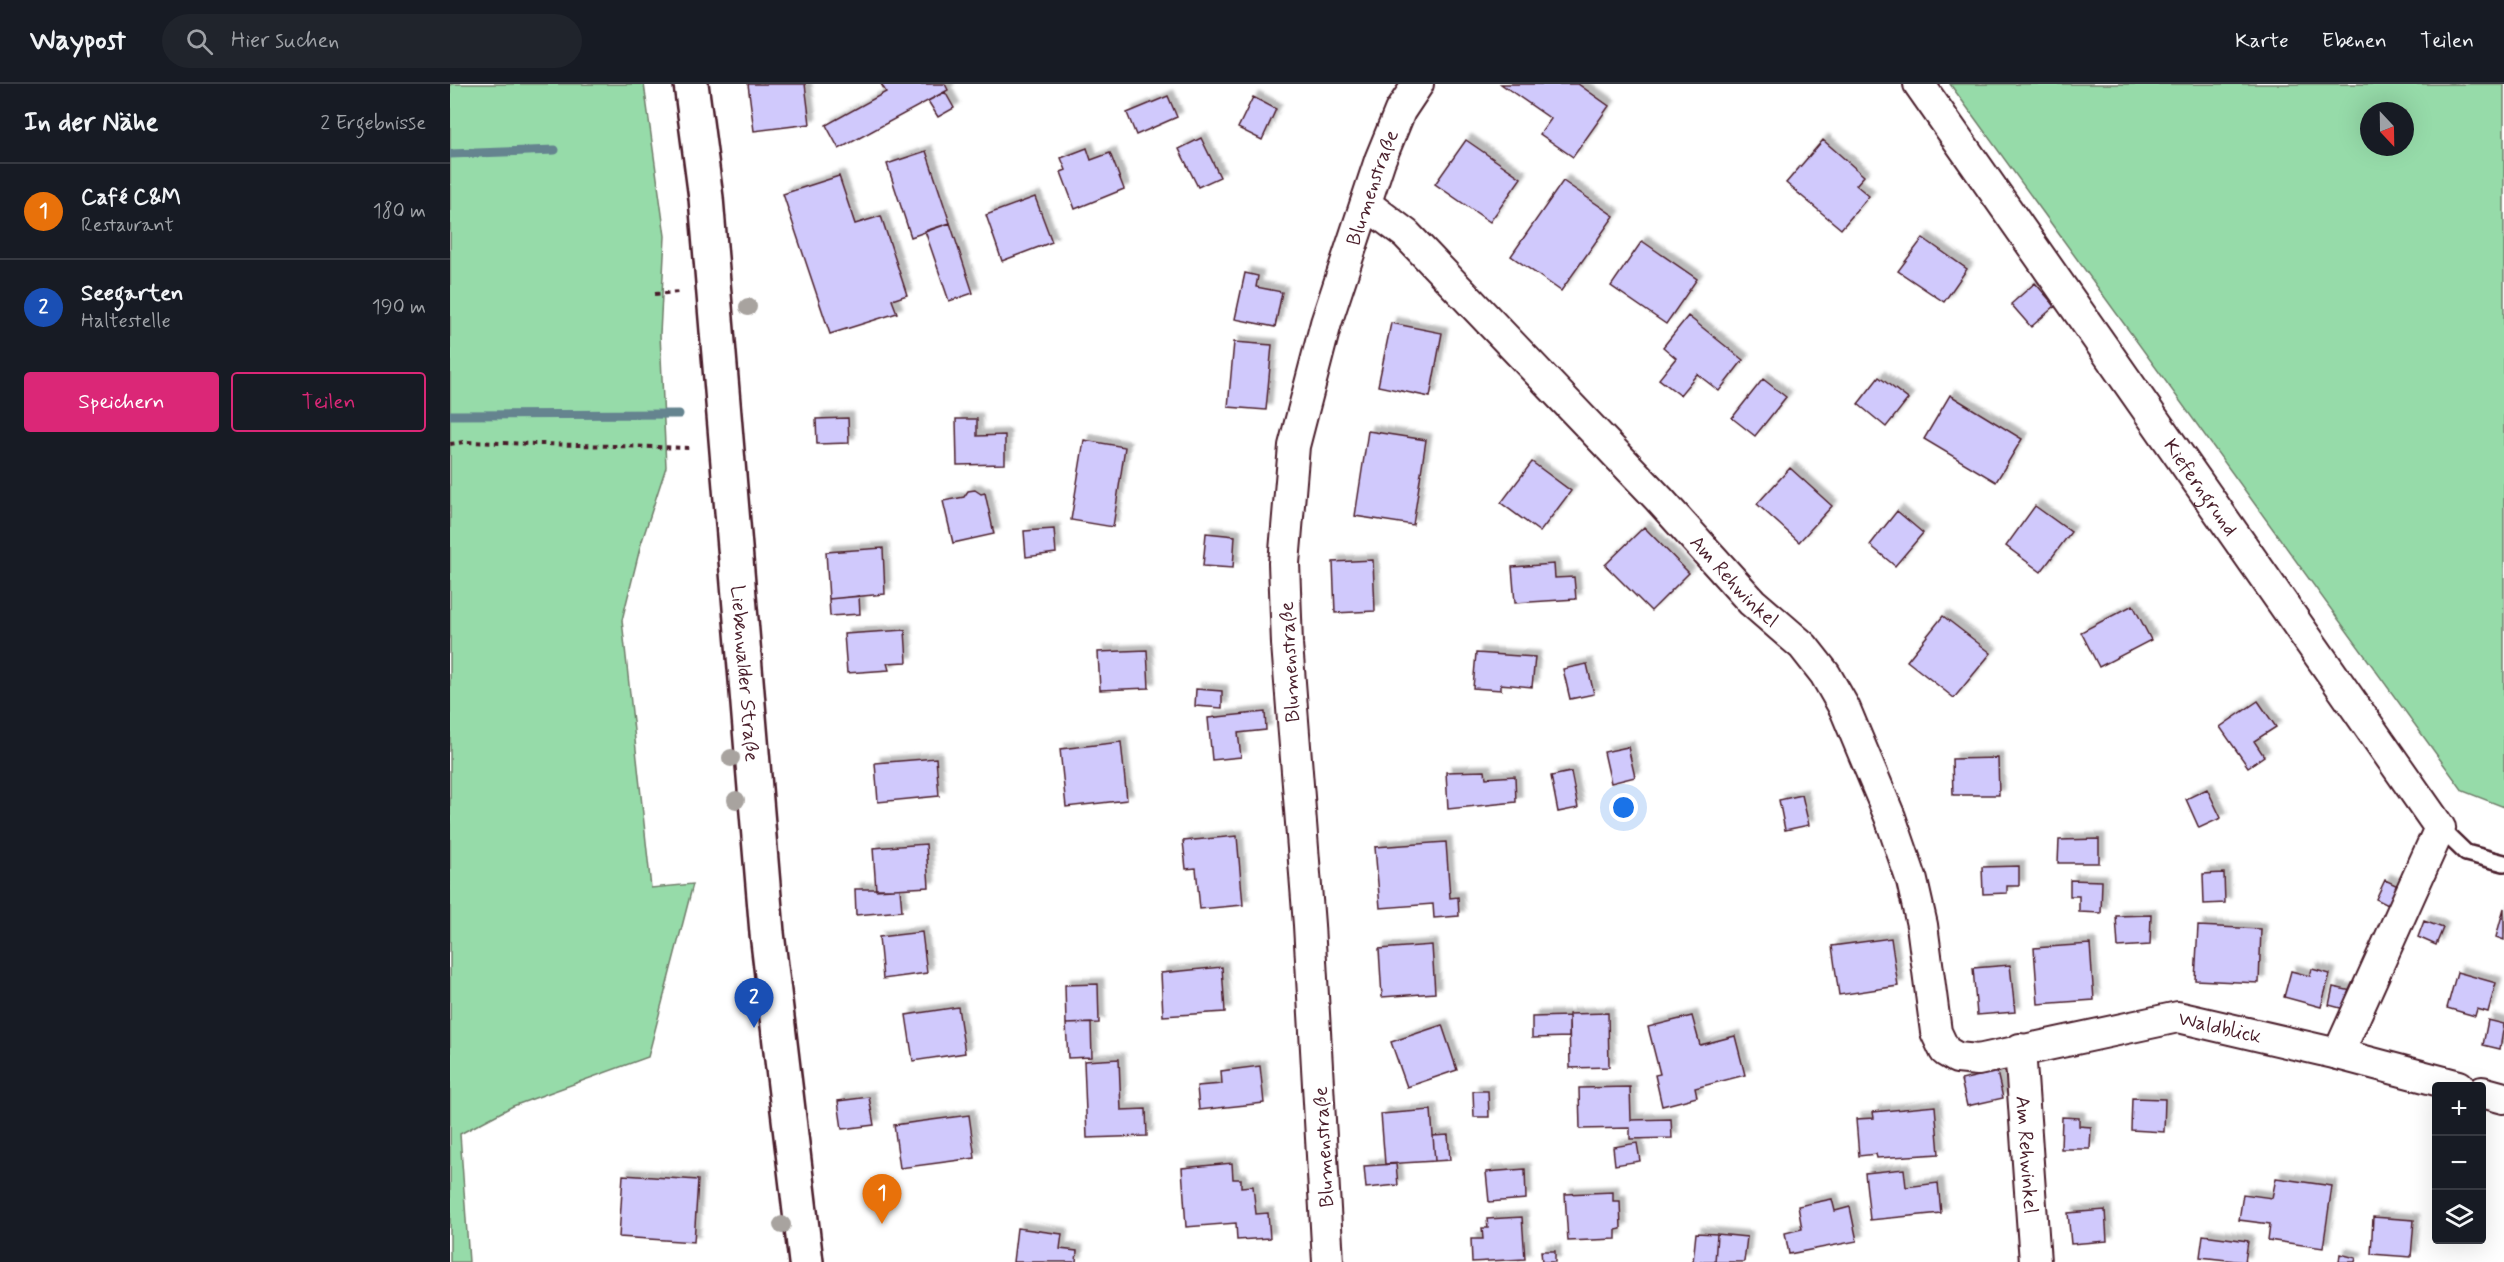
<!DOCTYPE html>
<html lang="de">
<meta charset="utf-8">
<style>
body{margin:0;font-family:Mynerve,sans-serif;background:#20242c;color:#f1f3f6}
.controls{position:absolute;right:18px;bottom:18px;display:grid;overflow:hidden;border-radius:6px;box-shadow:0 6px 24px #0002}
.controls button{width:54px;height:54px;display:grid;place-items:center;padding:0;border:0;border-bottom:2px solid #363941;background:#171b24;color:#f1f3f6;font:30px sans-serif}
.compass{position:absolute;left:1910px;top:18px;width:54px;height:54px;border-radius:50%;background:#171b24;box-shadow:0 6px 24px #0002;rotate:158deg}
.you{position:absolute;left:1174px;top:724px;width:21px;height:21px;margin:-15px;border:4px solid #fff;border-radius:50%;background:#1a73e8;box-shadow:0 0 0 9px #1a73e833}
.badge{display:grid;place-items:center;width:39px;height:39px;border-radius:50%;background:#db2777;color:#fff;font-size:20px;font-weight:700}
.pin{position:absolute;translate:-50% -50px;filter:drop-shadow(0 2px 3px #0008)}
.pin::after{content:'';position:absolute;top:32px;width:21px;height:18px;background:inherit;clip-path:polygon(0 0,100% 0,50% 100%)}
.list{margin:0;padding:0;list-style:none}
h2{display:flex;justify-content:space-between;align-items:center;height:78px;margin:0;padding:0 24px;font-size:26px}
h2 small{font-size:20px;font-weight:400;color:#9ea1a6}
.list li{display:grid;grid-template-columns:39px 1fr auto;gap:18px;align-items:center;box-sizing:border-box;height:96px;padding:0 24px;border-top:2px solid #363941}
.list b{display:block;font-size:22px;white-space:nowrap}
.list p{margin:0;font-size:20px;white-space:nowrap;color:#9ea1a6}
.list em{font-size:20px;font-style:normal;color:#9ea1a6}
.actions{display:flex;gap:12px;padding:18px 24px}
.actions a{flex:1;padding:14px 0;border:2px solid #db2777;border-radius:6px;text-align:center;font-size:21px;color:#db2777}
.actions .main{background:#db2777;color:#fff}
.icon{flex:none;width:33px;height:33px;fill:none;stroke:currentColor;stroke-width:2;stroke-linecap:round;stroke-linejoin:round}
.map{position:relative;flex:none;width:2054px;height:1178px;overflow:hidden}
header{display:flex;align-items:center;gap:36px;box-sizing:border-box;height:84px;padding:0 30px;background:#171b24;border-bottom:2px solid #363941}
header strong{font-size:28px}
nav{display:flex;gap:33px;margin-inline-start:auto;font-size:21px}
.search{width:420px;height:54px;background:#20242c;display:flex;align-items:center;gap:15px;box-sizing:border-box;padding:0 21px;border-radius:33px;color:#9ea1a6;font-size:22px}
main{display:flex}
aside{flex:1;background:#171b24}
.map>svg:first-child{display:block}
.green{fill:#96dba9;stroke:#707d6a;stroke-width:1.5;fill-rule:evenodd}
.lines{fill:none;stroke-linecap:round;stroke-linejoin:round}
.stream{stroke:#65848f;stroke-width:9}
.building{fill:#d0c9fc;stroke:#4a1f2b;stroke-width:1.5;filter:url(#shadow)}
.lane-casing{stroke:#4a1f2b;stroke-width:20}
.street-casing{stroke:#4a1f2b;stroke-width:34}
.secondary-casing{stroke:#4a1f2b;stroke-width:38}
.path{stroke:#4a1f2b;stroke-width:4;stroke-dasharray:4.5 4.5;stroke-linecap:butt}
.lane{stroke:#fff;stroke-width:15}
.street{stroke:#fff;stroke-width:30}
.secondary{stroke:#fff;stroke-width:33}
.tree{fill:#a8a39f}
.labels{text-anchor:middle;stroke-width:5;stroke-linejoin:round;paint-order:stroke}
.street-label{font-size:20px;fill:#4a1f2b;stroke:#fff}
</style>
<header>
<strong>Waypost</strong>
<div class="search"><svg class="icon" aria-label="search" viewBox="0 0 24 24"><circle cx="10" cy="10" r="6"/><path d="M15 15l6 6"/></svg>Hier suchen</div>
<nav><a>Karte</a><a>Ebenen</a><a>Teilen</a></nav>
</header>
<main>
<aside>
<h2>In der Nähe<small>2 Ergebnisse</small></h2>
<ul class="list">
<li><span class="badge" style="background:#e8710a">1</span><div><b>Café C&amp;M</b><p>Restaurant</p></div><em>180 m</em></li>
<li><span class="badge" style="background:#1a4fb4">2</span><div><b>Seegarten</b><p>Haltestelle</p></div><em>190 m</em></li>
</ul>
<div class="actions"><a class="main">Speichern</a><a>Teilen</a></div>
</aside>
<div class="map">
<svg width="2054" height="1178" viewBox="0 0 2054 1178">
<defs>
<filter id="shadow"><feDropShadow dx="5.5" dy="-5.5" stdDeviation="1.5" flood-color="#0004"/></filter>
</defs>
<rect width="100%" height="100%" fill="#fff"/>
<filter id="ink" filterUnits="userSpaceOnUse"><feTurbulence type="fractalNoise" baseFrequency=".0167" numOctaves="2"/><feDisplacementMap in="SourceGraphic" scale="12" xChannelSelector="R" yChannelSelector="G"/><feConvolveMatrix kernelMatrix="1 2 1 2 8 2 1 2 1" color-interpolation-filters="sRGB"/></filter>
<g filter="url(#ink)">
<path class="green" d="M0 0H194L215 152 210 250 216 383 191 460 172 536 201 804 243 800 198 973 63 1022 10 1050 19 1178H0Z
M1500 0H2054V723L2013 707ZM1919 27H1955V63H1919Z"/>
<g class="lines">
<path class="stream" d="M0 70 105 66
M0 331 229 330"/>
</g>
<path class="building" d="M298 0H355L360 40 304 47Z
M431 0H495L498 6 389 65 376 41 436 8Z
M1051 0H1128L1159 22 1123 73 1090 50 1101 35Z
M495 8 504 24 488 33 478 17Z
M718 12 727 33 686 51 677 29Z
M803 13 826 25 812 56 788 44Z
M751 54 770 93 748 103 729 65Z
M1016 56 1071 94 1040 138 985 100Z
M1373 56 1414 92 1406 101 1419 112 1391 145 1336 99Z
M637 64 641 76 660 69 674 105 625 125 611 88 616 86 611 74Z
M476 67 500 139 461 153 437 80Z
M389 92 405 140 431 132 457 211 442 216 447 229 380 250 333 110Z
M1113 97 1164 132 1111 207 1061 172Z
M585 113 602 158 552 177 536 131Z
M500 139 523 209 499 217 475 147Z
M1473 154 1517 185 1494 218 1448 187Z
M1192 157 1247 195 1216 240 1161 202Z
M795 189 808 192 806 203 832 208 825 243 785 235Z
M1585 199 1605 222 1581 243 1561 220Z
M1238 232 1293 276 1269 307 1247 290 1230 311 1209 295 1226 274 1213 263Z
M941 239 992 249 980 313 928 302Z
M784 258 822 261 816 326 778 323Z
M1429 293 1458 315 1436 343 1408 320Z
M1313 295 1336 313 1305 352 1282 334Z
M1500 311 1572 355 1546 398 1474 355Z
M398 334 399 359 367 360 366 335Z
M506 335H527V352L555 351V380L507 381Z
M918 347 976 356 963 441 905 432Z
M634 356 675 363 663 443 621 436Z
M1082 378 1121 407 1090 448 1051 419Z
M1340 384 1382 422 1349 458 1307 420Z
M525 406 531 410 535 409 544 450 503 459 493 417 514 413 518 407Z
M1585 422 1621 448 1591 488 1556 462Z
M1447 427 1473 449 1445 482 1420 461Z
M1194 443 1239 489 1201 527 1155 481Z
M604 445 606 469 576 473 574 447Z
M756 449 785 452 783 484 753 482Z
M433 464 435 510 379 515 376 468Z
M923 476 925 527 885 529 883 478Z
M1104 480 1105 494 1124 493 1126 515 1065 519 1062 483Z
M409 512 410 530 380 532 379 515Z
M1683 521 1701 556 1649 583 1631 548Z
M1493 532 1541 569 1504 614 1457 577Z
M455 546 457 578 437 579 439 586 397 589 394 550Z
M697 566 699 604 650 606 648 568Z
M1026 569 1085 573 1082 603 1051 600V606L1023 604Z
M1137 580 1144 610 1120 615 1113 585Z
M746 605 772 607V624L745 622Z
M1808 617 1826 643 1804 657 1814 672 1798 683 1770 643Z
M815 628 816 646 788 649 791 673 762 676 758 634Z
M671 658 677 716 616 723 610 665Z
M1178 663 1185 693 1161 699 1154 668Z
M486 674 489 712 428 718 425 679Z
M1548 674 1549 711H1503L1502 675Z
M1035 687 1036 694 1065 692 1066 718 998 725 996 688Z
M1121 688 1128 724 1108 728 1101 692Z
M1757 705 1771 734 1749 744 1736 715Z
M1352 711 1359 741 1335 746 1329 716Z
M787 752 793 821 750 825 746 784 736 785 733 757Z
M1649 755V779H1608L1609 756Z
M996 758 1000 814 1008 813 1009 832 984 834 983 820 930 824 925 763Z
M476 760 479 803 426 806 423 764Z
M1569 782V802H1557V809L1533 810 1532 783Z
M1774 789 1775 819 1754 820 1753 790Z
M1620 796 1652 797 1651 829 1629 828V812H1620Z
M1935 796 1948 802 1938 821 1926 815Z
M405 805H450L452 827 406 831Z
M2054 824V856L2046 853Z
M1701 831 1700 861 1668 863 1666 832Z
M1974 837 1993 844 1986 861 1968 853Z
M1748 842 1811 845 1809 899 1745 896Z
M472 848 477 889 433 895 429 853Z
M1441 854 1448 902 1389 911 1382 862Z
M1640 860 1644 916 1588 920 1584 864Z
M982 861 985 909 932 913 929 865Z
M1560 881 1565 928 1527 931 1523 884Z
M772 883 775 928 713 932 711 889Z
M1862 885 1880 890 1871 923 1834 913 1841 887 1860 892Z
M2007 888 2046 899 2038 928 2027 925 2025 932 1997 924Z
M648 900 649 939 616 940 615 901Z
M1883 903 1902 907 1898 926 1879 921Z
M508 923 515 969 463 977 456 931Z
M1158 929 1159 983 1120 984 1119 930Z
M1119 932V953L1082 954V933Z
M1242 932 1250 961 1285 952 1295 991 1245 1004 1247 1013 1212 1022 1205 991 1210 990 1198 943Z
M2038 936 2054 940 2050 965 2033 961Z
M641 939 642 973 618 974 616 940Z
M992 941 1007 986 957 1003 941 958Z
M669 975 671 1026 696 1025 697 1052 637 1054 634 977Z
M810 982 814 1019 749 1026 747 1002 772 1000 771 987Z
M1547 988 1553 1014 1517 1022 1511 996Z
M1180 1003 1181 1036 1221 1035 1222 1054 1180 1055V1044L1130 1045 1129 1004Z
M1023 1007H1038L1039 1033H1024Z
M419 1013 424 1041 392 1045 388 1017Z
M1682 1014 1715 1015 1714 1048 1681 1046Z
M1485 1022 1489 1070 1427 1074 1426 1070 1409 1072 1406 1035 1424 1034 1423 1028Z
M981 1026 985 1077 935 1080 931 1030Z
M519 1031 525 1074 450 1084 444 1041Z
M1612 1033 1629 1034V1042L1641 1043 1640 1065H1611Z
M998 1051 1000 1076 985 1077 983 1052Z
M1187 1059 1190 1077 1165 1081 1163 1063Z
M782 1079 783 1095H791V1103L803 1102 806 1130 818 1129 820 1154 787 1156 786 1139 736 1143 732 1084Z
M946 1080 948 1101 916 1104 914 1082Z
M1075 1085 1076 1115 1039 1118 1036 1088Z
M1454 1085 1456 1103 1488 1099 1491 1129 1420 1136 1415 1089Z
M173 1091 248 1096 244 1158 169 1153Z
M1826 1094 1882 1102 1873 1164 1818 1156 1820 1140 1789 1136 1793 1110 1822 1114Z
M1163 1108V1117H1170L1171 1145 1166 1146V1155L1118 1157 1115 1110Z
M1382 1115 1385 1127 1400 1123 1407 1157 1339 1170 1335 1149 1352 1145 1348 1122Z
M1655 1126 1657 1157 1621 1160 1618 1129Z
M1072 1133 1075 1175 1022 1178 1021 1155H1033L1032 1144H1038L1037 1135Z
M1923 1133 1964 1136 1961 1173 1921 1170Z
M567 1144 612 1150 610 1165 627 1167 626 1178H563Z
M1246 1149 1267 1150 1265 1178H1243Z
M1267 1150 1297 1153 1294 1178H1265Z
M1753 1151 1798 1157 1795 1178 1750 1173Z
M1091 1167H1105V1178H1092Z
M1890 1170 1906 1174 1905 1178H1889Z"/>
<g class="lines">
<defs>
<path id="lane" d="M1990 744 2016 769 2054 779"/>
<g id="street">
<path id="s1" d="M1469 0 1990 744 1888 970"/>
<path id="s2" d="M916 120 956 150 1209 415 1302 518 1353 562 1375 590 1395 625 1440 733 1462 797 1472 841 1486 948 1495 967 1507 974 1528 976 1728 933 1888 970 2009 1002"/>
<path id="s3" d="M1570 965 1585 1178"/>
<path d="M2032 1008 2054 1014"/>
<path id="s4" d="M878 1178 859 841 837 560 834 479 844 362 876 239 930 76 950 27 968 0"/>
</g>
<g id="secondary">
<path id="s5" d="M241 0 256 114 317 849 356 1178"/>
</g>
</defs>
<use href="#lane" class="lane-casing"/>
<use href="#street" class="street-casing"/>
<use href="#secondary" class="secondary-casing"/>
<path class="path" d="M205 210 229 208
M0 360 14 358 242 364"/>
<use href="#lane" class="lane"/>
<use href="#street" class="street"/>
<use href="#secondary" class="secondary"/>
</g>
<g class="tree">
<circle cx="298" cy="223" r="9"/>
<circle cx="281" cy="674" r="9"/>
<circle cx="286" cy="716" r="9"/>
<circle cx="332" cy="1141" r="9"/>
</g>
</g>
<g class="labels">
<g class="street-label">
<text dy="7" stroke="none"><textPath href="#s4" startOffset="1088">Blumenstraße</textPath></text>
<text dy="7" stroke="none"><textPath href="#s1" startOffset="492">Kieferngrund</textPath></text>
<text dy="7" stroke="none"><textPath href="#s2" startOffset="528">Am Rehwinkel</textPath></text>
<text transform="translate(839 578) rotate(-93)" y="7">Blumenstraße</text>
<text dy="7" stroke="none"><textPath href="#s5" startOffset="592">Liebenwalder Straße</textPath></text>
<text dy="7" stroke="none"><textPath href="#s2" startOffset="1340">Waldblick</textPath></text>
<text transform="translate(873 1063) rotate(-93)" y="7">Blumenstraße</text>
<text dy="7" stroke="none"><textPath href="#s3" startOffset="106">Am Rehwinkel</textPath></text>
</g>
</g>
</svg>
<div class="controls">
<button>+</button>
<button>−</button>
<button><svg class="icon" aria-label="layers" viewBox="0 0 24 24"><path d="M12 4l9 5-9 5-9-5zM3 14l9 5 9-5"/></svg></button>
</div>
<svg class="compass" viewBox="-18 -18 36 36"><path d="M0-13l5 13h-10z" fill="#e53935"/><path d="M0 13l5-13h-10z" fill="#9ea1a6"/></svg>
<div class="you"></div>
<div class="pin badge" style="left:432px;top:1140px;background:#e8710a">1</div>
<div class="pin badge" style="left:304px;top:944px;background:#1a4fb4">2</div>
</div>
</main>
